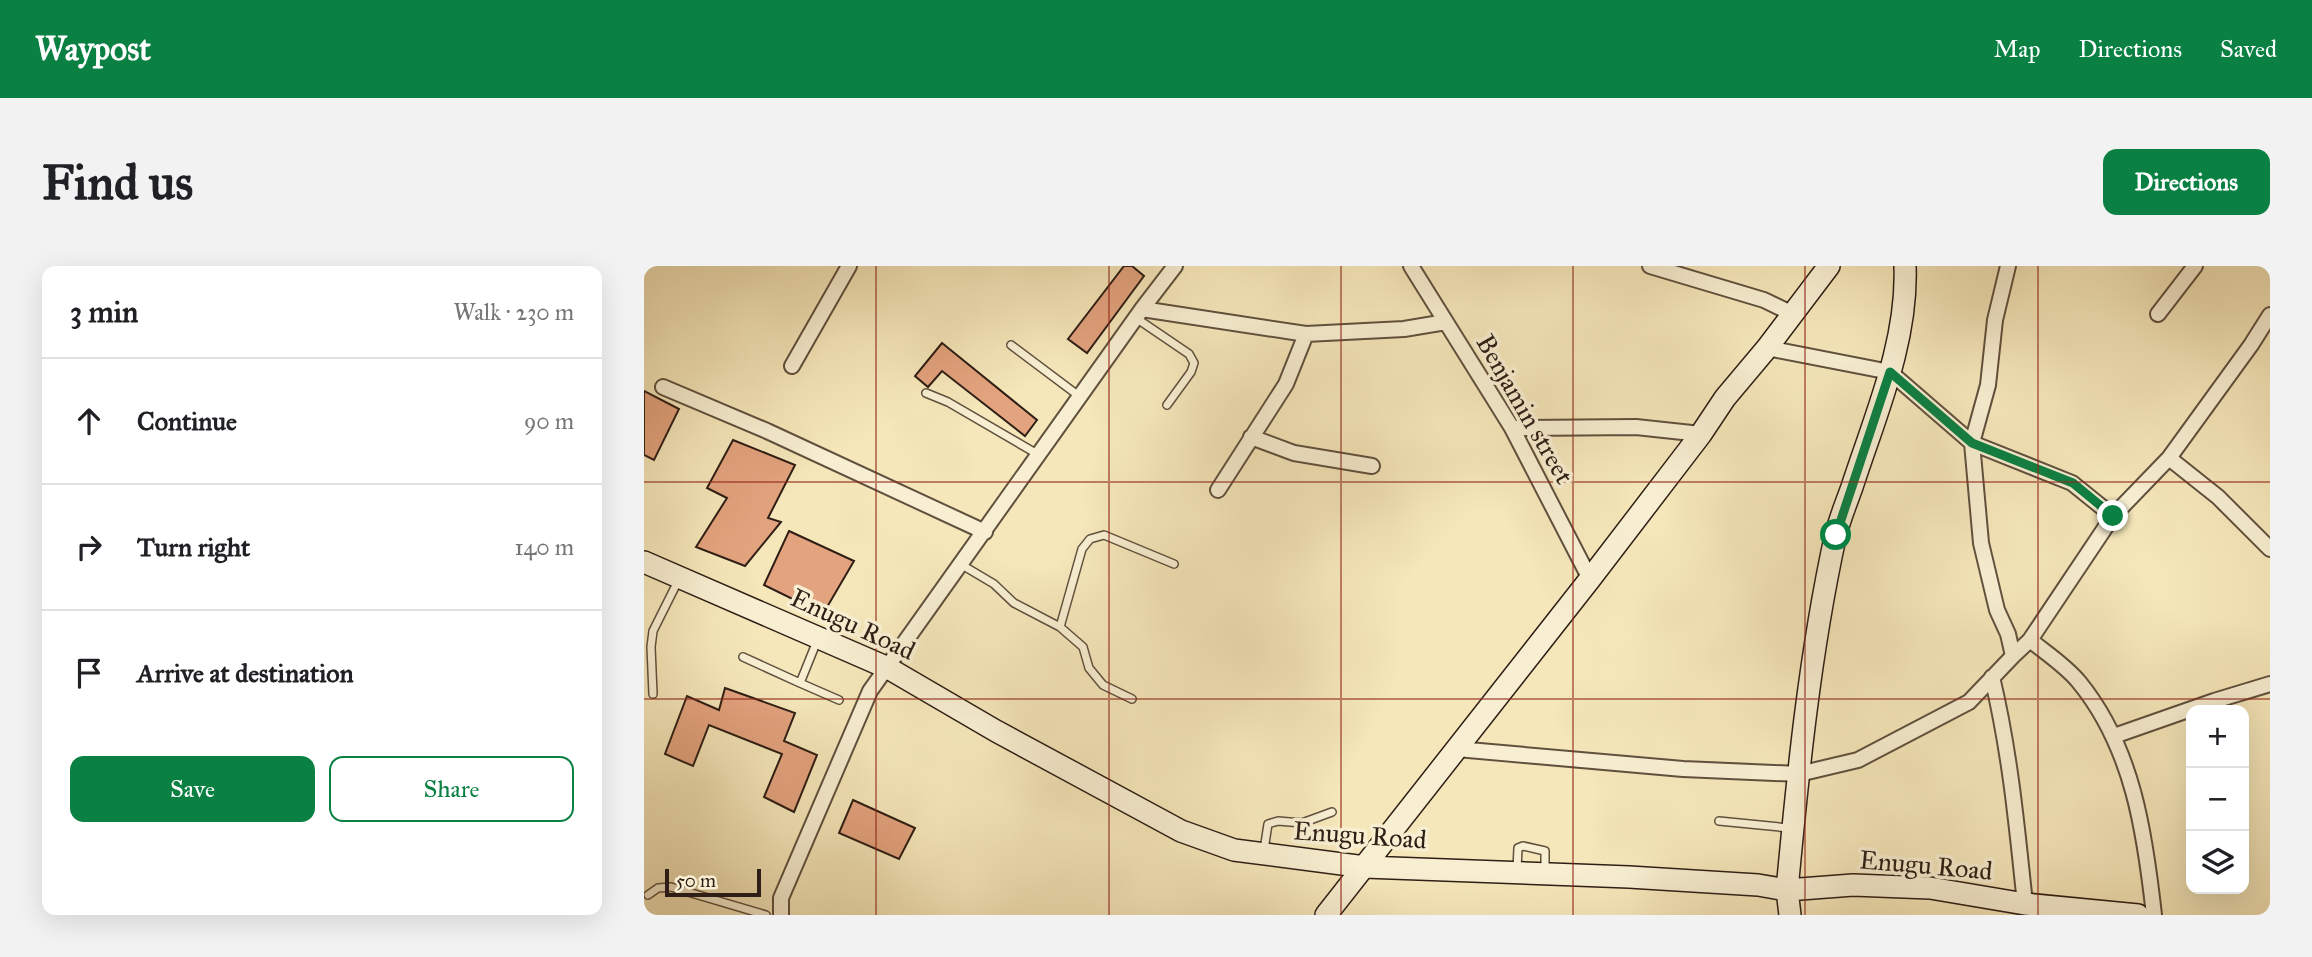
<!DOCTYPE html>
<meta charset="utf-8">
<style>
body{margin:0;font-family:"IM FELL Great Primer",serif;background:#f2f2f2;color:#202124}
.controls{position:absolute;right:21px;bottom:21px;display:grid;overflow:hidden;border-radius:14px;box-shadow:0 7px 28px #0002}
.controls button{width:63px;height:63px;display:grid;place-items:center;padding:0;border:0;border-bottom:2px solid #e0e0e0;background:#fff;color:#202124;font:35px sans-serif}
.scale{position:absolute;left:21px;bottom:18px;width:96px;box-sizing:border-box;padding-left:7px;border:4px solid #2e1e15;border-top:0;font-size:19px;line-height:24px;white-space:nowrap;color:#2e1e15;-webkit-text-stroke:5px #f8efd2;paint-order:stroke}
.stop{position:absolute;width:21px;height:21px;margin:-16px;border:5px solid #0b8043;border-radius:50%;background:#fff}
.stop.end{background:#0b8043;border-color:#fff;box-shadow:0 2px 7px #0008}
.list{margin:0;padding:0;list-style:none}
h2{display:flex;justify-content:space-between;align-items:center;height:91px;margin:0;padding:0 28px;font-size:30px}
h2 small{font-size:23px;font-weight:400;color:#757577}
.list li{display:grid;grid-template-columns:46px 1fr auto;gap:21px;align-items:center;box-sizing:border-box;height:126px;padding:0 28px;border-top:2px solid #e0e0e0}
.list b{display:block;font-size:26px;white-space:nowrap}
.list em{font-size:23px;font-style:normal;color:#757577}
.actions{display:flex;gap:14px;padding:21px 28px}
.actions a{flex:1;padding:16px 0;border:2px solid #0b8043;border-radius:14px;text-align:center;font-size:24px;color:#0b8043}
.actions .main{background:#0b8043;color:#fff}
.icon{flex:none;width:38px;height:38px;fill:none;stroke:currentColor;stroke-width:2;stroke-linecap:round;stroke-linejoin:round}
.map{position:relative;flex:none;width:1626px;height:649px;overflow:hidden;border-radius:14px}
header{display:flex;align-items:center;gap:42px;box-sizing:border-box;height:98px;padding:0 35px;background:#0b8043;color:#fff}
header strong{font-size:33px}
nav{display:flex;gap:38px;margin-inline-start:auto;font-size:24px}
.intro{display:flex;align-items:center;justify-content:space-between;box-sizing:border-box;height:168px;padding:0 42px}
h1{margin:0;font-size:49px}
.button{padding:18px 32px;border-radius:14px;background:#0b8043;color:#fff;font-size:24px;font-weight:700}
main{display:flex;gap:42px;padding:0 42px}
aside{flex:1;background:#fff;border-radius:14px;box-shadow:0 7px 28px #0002}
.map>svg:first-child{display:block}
.building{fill:#e3a37e;stroke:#2e1e15;stroke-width:2}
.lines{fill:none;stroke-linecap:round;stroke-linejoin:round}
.lane-casing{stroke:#60503e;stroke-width:10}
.street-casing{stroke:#60503e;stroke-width:18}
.secondary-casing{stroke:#2e1e15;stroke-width:24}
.lane{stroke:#f8efd2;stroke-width:7}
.street{stroke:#f8efd2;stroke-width:14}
.secondary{stroke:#f8efd2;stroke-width:21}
.route{stroke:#0b8043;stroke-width:9}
.grid{fill:none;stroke:#8f2418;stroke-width:2;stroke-opacity:0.55}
.labels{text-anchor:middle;stroke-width:7;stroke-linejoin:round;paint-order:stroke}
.street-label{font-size:26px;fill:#2e1e15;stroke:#f8efd2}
</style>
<header>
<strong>Waypost</strong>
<nav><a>Map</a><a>Directions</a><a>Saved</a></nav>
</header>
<div class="intro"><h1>Find us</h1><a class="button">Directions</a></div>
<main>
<aside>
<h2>3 min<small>Walk · 230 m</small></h2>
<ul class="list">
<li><svg class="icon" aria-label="ahead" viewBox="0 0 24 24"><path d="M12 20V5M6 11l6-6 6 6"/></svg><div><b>Continue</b></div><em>90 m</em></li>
<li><svg class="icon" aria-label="right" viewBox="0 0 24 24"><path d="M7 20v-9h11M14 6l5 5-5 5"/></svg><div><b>Turn right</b></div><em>140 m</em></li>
<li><svg class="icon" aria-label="arrive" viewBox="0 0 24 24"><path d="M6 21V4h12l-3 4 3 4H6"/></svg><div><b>Arrive at destination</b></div></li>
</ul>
<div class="actions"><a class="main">Save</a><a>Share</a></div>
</aside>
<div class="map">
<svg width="1626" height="649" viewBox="0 0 1626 649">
<rect width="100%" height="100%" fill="#f5e7ba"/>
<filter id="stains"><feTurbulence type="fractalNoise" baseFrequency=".00286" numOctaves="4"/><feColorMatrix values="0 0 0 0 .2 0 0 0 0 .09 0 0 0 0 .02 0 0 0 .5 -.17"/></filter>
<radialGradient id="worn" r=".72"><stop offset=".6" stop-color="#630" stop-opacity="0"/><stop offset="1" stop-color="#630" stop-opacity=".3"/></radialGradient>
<path class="building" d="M480 0H488L500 10 443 87 424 73Z
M298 77 393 154 381 170 298 105 284 121 271 110Z
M0 125 35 143 10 194 0 189Z
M89 174 151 199 124 252 137 256 101 300 52 281 83 232 63 222Z
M145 265 210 295 179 348 120 319Z
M81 422 151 447 140 475 173 489 150 546 120 531 138 488 65 459 49 500 21 488 43 430 75 444Z
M209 534 271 562 255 593 195 567Z"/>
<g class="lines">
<defs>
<path id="lane" d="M492 52 545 88 550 97 547 106 523 139
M367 79 435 130
M282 127 304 136 395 189
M318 299 350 318 370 337 416 361 439 381 445 402 459 419 488 433
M416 361 438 283 446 273 460 269 530 298
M173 375 156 417 195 434
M99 391 156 417
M9 428 7 381 9 365 34 315
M1075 555 1145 562
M620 584 624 558 634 555 658 557 688 546
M873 603 874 582 879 580 901 585V606
M4 629 14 622 27 621 122 649"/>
<path id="street" d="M767 0 868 162 946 313
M1006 0 1120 34 1147 47
M498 43 662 68 760 63 802 56
M1514 48 1551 0
M1123 82 1246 106 1328 177 1428 217 1469 250
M148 100 205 0
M19 121 123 165 341 266
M868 162 992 161 1057 168
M607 171 650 187 728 200
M1525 192 1574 231 1626 283
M574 224 642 118 662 68
M1386 374C1402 387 1422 400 1435 416 1489 482 1501 567 1510 649
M1369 390 1386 374 1469 250 1525 192 1607 79 1626 49
M1348 411C1366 486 1373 561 1381 638
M1470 470 1570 435 1626 418
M813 483 1039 503 1155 508 1214 494 1325 436 1369 390 1364 368 1353 344 1337 277 1328 177 1344 119 1351 54 1364 0
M137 649V632L226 425 498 43 531 0"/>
<path id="secondary" d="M0 296 244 402 352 465 537 565 590 584 721 601 985 611 1114 619 1143 624 1209 619 1286 622 1381 638 1494 649
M682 649 946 313 1057 168 1081 132 1123 82 1185 0
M1146 649 1143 624C1154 506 1166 387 1191 272 1195 254 1202 238 1208 221 1231 150 1264 76 1261 0"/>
</defs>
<use href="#lane" class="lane-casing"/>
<use href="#street" class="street-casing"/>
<use href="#secondary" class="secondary-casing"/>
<use href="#lane" class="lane"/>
<use href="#street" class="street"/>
<use href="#secondary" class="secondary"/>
</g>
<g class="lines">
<path class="route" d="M1192 269 1246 106 1328 177 1429 217 1469 250"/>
</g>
<path class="grid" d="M232 0V649M465 0V649M697 0V649M929 0V649M1161 0V649M1394 0V649M0 216H1626M0 433H1626"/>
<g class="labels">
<g class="street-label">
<text transform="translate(881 143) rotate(60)" y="9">Benjamin street</text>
<text transform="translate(209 358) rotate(25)" y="9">Enugu Road</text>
<text transform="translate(716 569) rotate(4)" y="9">Enugu Road</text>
<text transform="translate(1282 599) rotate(5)" y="9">Enugu Road</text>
</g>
</g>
<rect width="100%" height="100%" filter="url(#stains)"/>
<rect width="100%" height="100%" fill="url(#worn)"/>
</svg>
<div class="controls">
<button>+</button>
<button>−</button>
<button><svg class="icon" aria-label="layers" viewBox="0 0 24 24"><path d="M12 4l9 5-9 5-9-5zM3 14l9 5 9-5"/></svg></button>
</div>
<div class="scale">50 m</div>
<div class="stop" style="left:1192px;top:269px"></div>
<div class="stop end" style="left:1469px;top:250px"></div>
</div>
</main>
